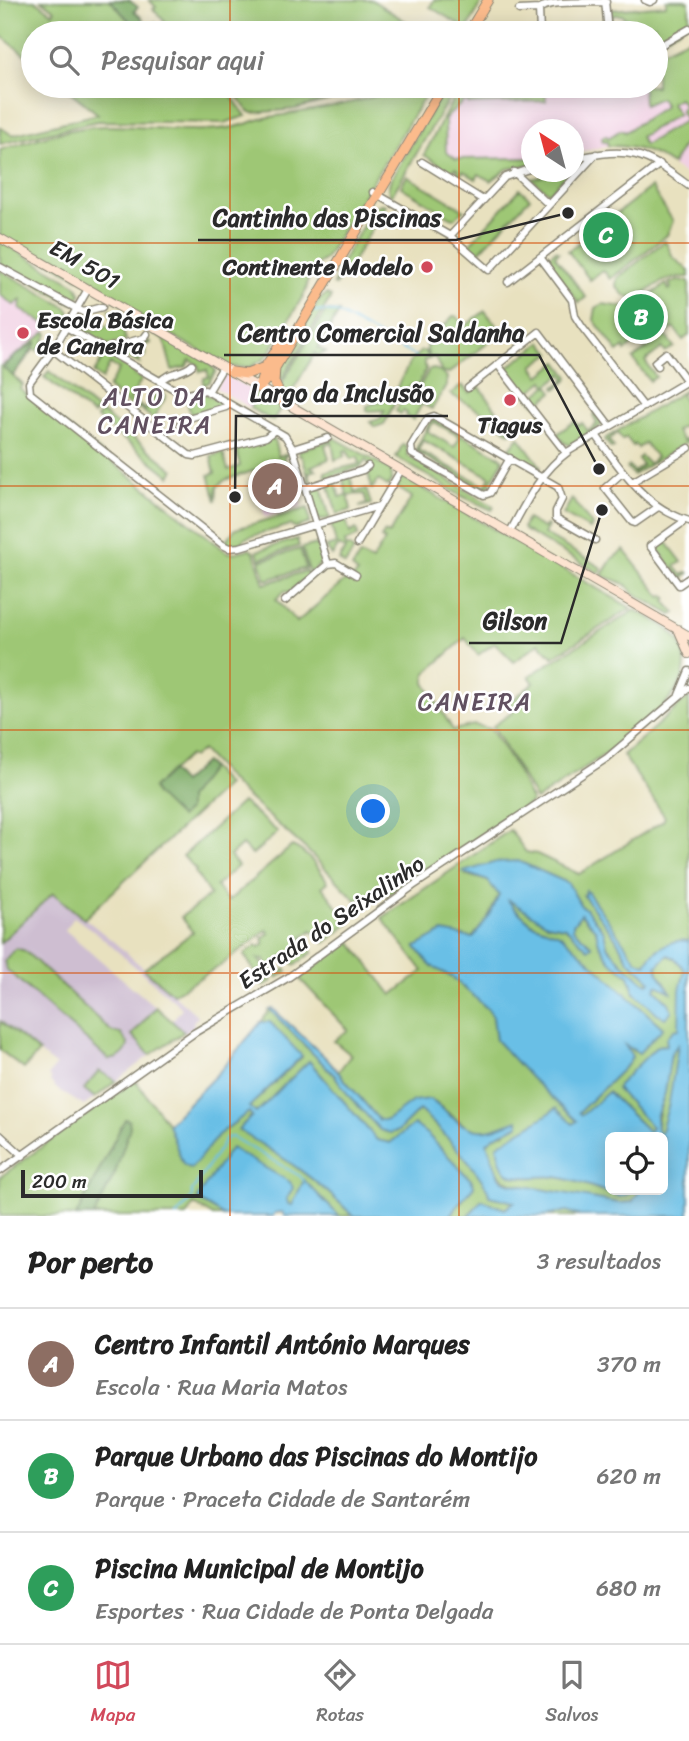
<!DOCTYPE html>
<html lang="pt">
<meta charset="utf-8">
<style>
body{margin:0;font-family:Sriracha,sans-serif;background:#f6f6f6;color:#222}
.controls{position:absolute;right:21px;bottom:21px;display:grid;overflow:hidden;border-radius:10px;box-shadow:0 4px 18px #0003}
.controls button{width:63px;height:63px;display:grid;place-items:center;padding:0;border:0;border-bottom:2px solid #e0e0e0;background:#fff;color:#222;font:35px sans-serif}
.compass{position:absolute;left:521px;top:119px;width:63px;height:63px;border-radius:50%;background:#fff;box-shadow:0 4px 18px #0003;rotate:324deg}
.scale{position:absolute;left:21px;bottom:18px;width:182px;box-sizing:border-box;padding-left:7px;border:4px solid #2b2b2b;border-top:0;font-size:19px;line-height:24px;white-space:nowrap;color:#2b2b2b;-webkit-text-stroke:5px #fff;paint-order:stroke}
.you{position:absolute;left:374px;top:812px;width:24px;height:24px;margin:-18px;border:5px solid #fff;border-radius:50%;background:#1a73e8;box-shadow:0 0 0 10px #1a73e833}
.badge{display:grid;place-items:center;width:46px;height:46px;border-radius:50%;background:#d1495b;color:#fff;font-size:23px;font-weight:700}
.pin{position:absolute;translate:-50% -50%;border:4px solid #fff;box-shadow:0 2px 7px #0006}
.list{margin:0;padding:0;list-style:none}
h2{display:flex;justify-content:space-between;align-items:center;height:91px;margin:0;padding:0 28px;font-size:30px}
h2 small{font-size:23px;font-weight:400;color:#767676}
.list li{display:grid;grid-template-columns:46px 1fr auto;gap:21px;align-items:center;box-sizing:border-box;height:112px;padding:0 28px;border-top:2px solid #e0e0e0}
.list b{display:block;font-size:26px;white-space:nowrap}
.list p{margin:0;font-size:23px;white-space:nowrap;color:#767676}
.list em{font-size:23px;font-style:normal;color:#767676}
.icon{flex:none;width:38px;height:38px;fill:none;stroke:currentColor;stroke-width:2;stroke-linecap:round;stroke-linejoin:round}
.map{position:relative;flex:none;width:689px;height:1216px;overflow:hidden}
.search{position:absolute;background:#fff;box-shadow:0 4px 18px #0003;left:21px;right:21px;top:21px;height:77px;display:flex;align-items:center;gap:18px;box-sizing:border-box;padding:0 24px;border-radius:38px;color:#767676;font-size:26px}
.sheet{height:427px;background:#fff}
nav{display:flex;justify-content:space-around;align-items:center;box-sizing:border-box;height:98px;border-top:2px solid #e0e0e0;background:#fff;font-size:19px;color:#767676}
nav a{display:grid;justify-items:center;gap:4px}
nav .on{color:#d1495b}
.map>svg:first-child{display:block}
.built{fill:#f1d0e3}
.industrial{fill:#cebed1;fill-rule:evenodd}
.green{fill:#9ec774;stroke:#647950;stroke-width:2;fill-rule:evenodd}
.forest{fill:#7eac66;stroke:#546c48;stroke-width:2}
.water{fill:#69bfe6;stroke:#4a7588;stroke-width:2;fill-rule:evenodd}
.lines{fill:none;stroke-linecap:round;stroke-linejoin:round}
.stream{stroke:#69bfe6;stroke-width:2}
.street-casing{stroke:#8a8675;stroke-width:9}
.secondary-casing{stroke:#8a8675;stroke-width:10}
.primary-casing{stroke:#8a8675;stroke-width:11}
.street{stroke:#fff;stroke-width:6}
.secondary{stroke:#fde4d1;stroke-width:8}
.primary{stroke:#fbbb8c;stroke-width:9}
.grid{fill:none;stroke:#d5540f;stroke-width:2;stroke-opacity:0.55}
.poi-dot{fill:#d1495b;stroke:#fff;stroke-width:2.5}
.labels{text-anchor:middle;stroke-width:5;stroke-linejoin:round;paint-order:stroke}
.street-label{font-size:23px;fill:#2b2b2b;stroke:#fff}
.poi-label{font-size:23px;font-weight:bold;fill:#2b2b2b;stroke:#fff;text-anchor:end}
.neighbourhood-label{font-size:24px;letter-spacing:2px;fill:#615060;stroke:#fff}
.leader{fill:none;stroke:#2b2b2b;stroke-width:2.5}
.callout-dot{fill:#2b2b2b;stroke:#fff;stroke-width:2.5}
.callout-label{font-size:24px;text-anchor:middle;font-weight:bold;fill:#2b2b2b;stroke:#fff;stroke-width:5;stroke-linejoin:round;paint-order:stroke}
</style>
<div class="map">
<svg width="689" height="1216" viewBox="0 0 689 1216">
<rect width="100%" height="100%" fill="#fff"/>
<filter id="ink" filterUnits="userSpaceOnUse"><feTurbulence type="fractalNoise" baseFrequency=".0143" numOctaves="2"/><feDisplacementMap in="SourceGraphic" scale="14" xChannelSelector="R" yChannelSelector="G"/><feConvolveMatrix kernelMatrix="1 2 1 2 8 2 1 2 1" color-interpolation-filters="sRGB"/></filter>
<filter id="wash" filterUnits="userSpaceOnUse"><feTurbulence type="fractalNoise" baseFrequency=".00686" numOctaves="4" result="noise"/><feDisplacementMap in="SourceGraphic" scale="28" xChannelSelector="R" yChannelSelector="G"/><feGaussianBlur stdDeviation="1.57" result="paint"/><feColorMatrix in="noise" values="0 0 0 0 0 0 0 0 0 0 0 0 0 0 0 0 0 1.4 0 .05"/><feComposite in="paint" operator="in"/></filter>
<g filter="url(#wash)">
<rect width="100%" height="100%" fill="#e8e1bf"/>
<path class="built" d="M664 51 689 68V178L652 152 635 147 605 146 574 153V130H532L531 163 500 171H474L429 143 460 86H656V54Z
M0 288 56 321 37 342 0 367Z
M225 375 281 407 273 421 216 388Z
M288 463 301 506 265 517 254 474Z"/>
<path class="industrial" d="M53 893 114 942 199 1017 194 1020 193 1027 150 1055 84 1106 57 1089 50 1081 51 1079 48 1076 56 1066 0 1021V943ZM74 917 100 936 182 1008 172 1021 65 930Z"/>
<path class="green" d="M0 0H35L53 13 55 10 41 0H110L138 31 143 33H33V61L0 35Z
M149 0H372L424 33H182L178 29 174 33H153L148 29 155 22 160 27 165 22 153 9 156 7Z
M434 0H483L467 29 430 7Z
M666 0H685L689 2V20L678 30 656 41 655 25 634 26V20L624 18 623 15H614L611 18V10L666 5Z
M689 38V135L672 165C652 150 632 145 608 146L607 142H603L602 137 606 135 608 138 621 130 625 132 665 106 660 98 644 105 643 86H656V54ZM679 98 684 106 680 110 686 120 644 145 640 137 678 114 671 103Z
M63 86H224L246 116 224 123 97 121 0 144V127L12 135 98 114Z
M229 86H384L295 109 253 113 248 111Z
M405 86H431L325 259 315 266 308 276 306 291 270 352 264 359 250 367H229L152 324 91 284 0 237V150C34 140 69 127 105 126 147 125 191 135 234 127 246 125 257 119 270 117 318 109 359 104 405 86Z
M446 86H456L391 197 388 189 390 181Z
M460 86H545L546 101 469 104 465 100 445 119 446 152 456 159 531 158V164L507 169 491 181 479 174 476 179 463 171 460 176 456 174 458 170 455 168 452 172 424 155Z
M559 172H569L549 193 532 179Z
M407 176 464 210 454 219 401 187Z
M651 187 673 221 667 235 610 279 604 271 600 272 590 280 568 251Z
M520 189 530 198 478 253 469 245Z
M381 204 386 205 343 278 340 277 335 285 333 284 336 279 337 270 374 207Z
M0 241 76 285 81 294 75 303H70L0 264Z
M665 241 673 257 689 271V277C679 277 669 278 660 283 644 292 630 310 616 285L617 278Z
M556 250 559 252 555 256 586 297 579 303 546 258Z
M0 270 66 307 70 312 65 322 60 318 50 327 20 309 21 300 14 305 0 295Z
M679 281H689V335L683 340 674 328 665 334 658 325 625 351 624 347 618 352 594 320 596 308 603 304 623 307 637 305 666 284 669 290 671 288 669 283Z
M327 294 331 297 282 379 277 376 279 365 320 299Z
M109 309 118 314 126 340 105 346 72 326 76 317 87 315 88 319 80 321 82 328H90L91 331 113 324Z
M326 311 339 312 318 348 326 352 317 356 315 353 288 398 282 389 283 381Z
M485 311 502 332 449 373H442L435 357 430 358 427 351V345L453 316H456L465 326Z
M143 325 207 361 216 371 209 382 203 386 204 378 209 377 207 370 200 372 198 365 190 360 186 367 172 370 164 340 142 327Z
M46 332 48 334 38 351 34 349 13 376 23 385 20 389 227 552 233 553 249 549 254 552 264 584 306 571 308 576 289 593 285 591 276 599 297 622 347 579 341 572 353 578 358 573 352 568 360 555 372 561 385 540 381 538 385 532 389 534 412 497 396 487 403 477 631 608 553 657 539 643 514 662 495 643 478 655 465 638 426 673 425 683 453 730 474 725 491 729 516 769 532 802 396 891C387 895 382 893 373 894 366 895 363 900 356 900L307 850 236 787 202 750 192 757 189 755 153 788 188 810V798L211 768 227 785 84 919 53 893 0 943V367Z
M665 335 674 347 665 352 662 348 645 361 656 377 650 381 633 359Z
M150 341 151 343 144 345 146 356 139 358 140 364 117 352 119 348Z
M542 342 551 353 533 366 540 376 558 362 569 377 568 380 556 389 555 387 566 379 562 374 548 385 553 392 537 405 530 399 547 386 544 381 527 394 507 368Z
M88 344 135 370 134 375 142 379 130 399 146 410 158 391 166 396 155 416 163 422V427L138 407 136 411 108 388 119 369 110 364 102 379 94 373 104 356 101 355 99 358 85 350Z
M421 351H425L429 359 424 360 426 369 418 385C400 383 392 411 384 424L375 427 370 422 380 419 385 410 367 411V406L392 397 410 362Z
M435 369 447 377 446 386 432 409 422 404 413 420 406 416 407 413 403 411 401 414 396 411 406 391 421 404 425 396 420 386 429 370Z
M49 371 97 410 93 415 44 377Z
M462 385 469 393 479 386 512 432 510 433 489 416 450 394Z
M689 388 681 395 687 404 689 403 687 409 689 434 684 426 676 431 683 441 689 439V441L633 475 627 468 629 466 634 472 643 465 638 459 641 456 649 464 656 457 645 443 638 448 635 444 633 446 626 437 623 440 617 433 609 440 614 447 611 448 605 440 606 438Z
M251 390 281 407 273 421 250 408 252 404 249 402 254 395 250 392Z
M203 392 220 402 217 407 191 415 186 398Z
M101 412 174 470 170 476 97 418Z
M596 413 602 421 601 426 570 445 564 443 557 434 575 421 578 426 582 423 588 431 597 424 593 415Z
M434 419 502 458 503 461 487 489 480 488 415 451 431 420ZM434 422 460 437 454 447 427 431ZM423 440 490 477 485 486 418 450Z
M519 437 541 467 540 468 507 452Z
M335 438 391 470 392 479 388 486 378 480 372 489 370 488 371 485 368 473 372 471V468L366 460 361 467 326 478 325 472 360 464 358 457 351 459 347 450 344 451 345 456 335 460 332 442 325 445 329 459 310 467 316 470 309 472 311 482H310L302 456 299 455 298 451Z
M274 439 278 456 290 453 284 457V461L225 480 217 487 216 501 209 475 215 473 211 456 223 453 228 470 240 466 236 449Z
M403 444 406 446 408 456 488 503 494 507 492 510 460 495 396 457Z
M350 477 355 492 366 489 371 504 359 507 367 504 364 494 348 495 351 510 337 514 328 483 335 481 340 497 347 495 343 479Z
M321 486 330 518 321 520 316 518 312 494 308 491Z
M572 499 592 525 590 529 563 514Z
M308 508 310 523 296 528 290 525 245 538 242 543 233 546 225 542 235 529Z
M527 519 543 528 546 525 548 526 544 534 602 568 599 573 524 530 523 527Z
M346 520 350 533 356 529 358 536 345 542 346 547 349 546 354 550 345 565 339 560 345 549 338 546 332 556 326 547 336 544 331 524Z
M297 539 299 546 259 559 257 551Z
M665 540 682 562 675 566 682 575 689 572 684 578H680L656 547Z
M317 544 322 562 310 574 302 548Z
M300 549 306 568 266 580 260 561Z
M624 550 658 593 662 597 664 595 667 598 665 601 675 613 672 615 632 592C626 580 612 581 602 575L612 559Z
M635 610C649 618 670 626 679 641 686 653 687 669 681 682 664 720 572 776 536 800L493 726 513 712 509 700H512L534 683 529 676Z
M689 697V941C670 938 657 951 646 964L637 961 630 955 593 899 584 896 615 937 629 961 651 981 648 984 644 982 622 963 607 946 604 932 586 909 581 906 568 883 518 861 467 875 488 881 499 895 486 921 472 938 443 932 416 947 430 965 453 978 487 1008 493 1017 496 1040 577 1121 573 1124 555 1108 540 1122 497 1146C500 1155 501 1171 511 1175 521 1180 543 1175 556 1177 577 1180 599 1190 620 1197L629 1194 632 1190H663V1137L657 1130C656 1116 662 1105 665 1092 668 1077 668 1060 674 1047L667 1042V1045L657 1046 635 1070 631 1103 653 1128 649 1132 608 1092 582 1116 579 1112 629 1063 632 1056 624 1044 635 1052 663 1028 564 938 532 924 514 908 506 897 547 924 565 927 588 948 591 945 573 929V925L580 914 596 930 599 943 611 962 629 975 634 992 658 1014 671 1011 669 1003 655 989 657 985 668 987 658 973 657 966 667 955 675 958 685 970 689 1216H543L556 1214 561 1193C523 1185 493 1191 487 1143L495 1136 506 1132 477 1130 467 1127 430 1099 400 1111 387 1120H379L338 1072 351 1055 334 1041 348 1030 299 978 350 941 392 995 423 971 382 918 510 830 526 852 537 854 579 874 663 821 665 817 623 755Z
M242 802 278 832 252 855 242 845 230 856 238 866 216 886 228 901 292 846C306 851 320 869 328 882L322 887 350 923 325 943 312 930 302 938 313 952 295 965 286 955 272 966 278 974 285 969 287 972 277 978 264 960 258 959 266 967 258 973 263 982 270 977 272 981 263 986 244 954 257 945 259 947 264 944 263 938 269 933 267 930 220 966 173 994 144 969 193 932 181 917 210 895 195 872 196 870 183 856Z
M16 948 25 951 111 1031 121 1034 128 1043C128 1053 117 1061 108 1059L7 970 4 961Z
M156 1007 184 1032 150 1055 132 1035Z
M270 1010 335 1076 380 1130 405 1124 419 1110C433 1122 489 1179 489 1196L514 1202 506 1209 482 1200 468 1216H449L474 1186 472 1181 428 1135 414 1125 390 1143 377 1140 309 1061 256 1113 249 1107 302 1057 270 1022H261Z
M0 1021 39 1052 24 1069 0 1050Z
M99 1071 116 1081 95 1098 84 1089Z
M135 1080 168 1124 183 1164 191 1168 218 1135 249 1112 252 1115 238 1130C280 1155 319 1180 353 1216H339L304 1181 292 1206 288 1204 287 1199 198 1200 224 1216H213L194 1204 186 1216H0V1177Z"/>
<path class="forest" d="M110 0H129L138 7 134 11 143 19V22L137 29Z
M37 342 13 376 3 368 16 355Z
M205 762 211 768 188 798V810L180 818 156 795 153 788 171 771 182 783Z
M125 1119 129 1120 130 1127 115 1173 94 1216H76Z"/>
<path class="water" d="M518 861 568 883 581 906 586 909 604 932 607 946 622 963 644 982 648 983 651 981 629 961 615 937 584 896 586 890 637 961 646 964C653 949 672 938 689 941V1216H580L567 1211 543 1216H468L482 1200 505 1209 514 1202 489 1196C489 1180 433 1121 419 1110L398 1131 390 1133 380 1130 349 1096 335 1076 270 1010 273 1009 327 1059 379 1120H387L413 1101 430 1099C446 1112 465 1133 487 1130 497 1129 508 1123 518 1120L519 1125 495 1136 487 1143 499 1177 508 1183 619 1203 632 1202 640 1190H663V1137H610V1190H632L629 1194 620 1197C600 1190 577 1180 556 1177 543 1175 521 1180 511 1175 501 1171 499 1156 497 1146 516 1132 538 1123 556 1108L573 1124 577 1121 531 1078 496 1040 493 1017 488 1009 453 978 430 965 416 947 443 932 473 938 491 913 499 895 488 881 463 872 496 862ZM507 899 547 924 565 927 588 949 592 946 573 929V924L581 914 596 930 599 943 611 962 629 975 634 992 658 1014 665 1018 672 1011 669 1003 655 989 657 985 671 992 658 973 657 966 668 955 675 958 685 970 680 990 679 1029 674 1030 666 1038 667 1045 657 1046 618 1085 617 1089 652 1127 649 1132 608 1092 582 1115 579 1112 629 1063 632 1057 625 1045 639 1053 663 1028 560 934 532 924 514 908ZM678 1045 669 1103 660 1135 657 1130 656 1117 665 1093 671 1053Z
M261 1022H270L302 1056 249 1107 256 1113 309 1061 377 1140 390 1143 414 1124 428 1135 472 1181 474 1186 449 1216H353C319 1180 280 1155 238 1130L252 1116 249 1112 218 1135 191 1169 183 1164 168 1124 220 1071Z
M231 1148 290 1182 293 1188 287 1199 288 1204 292 1205 304 1180 339 1216H285L282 1212 275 1213 273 1216H224L198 1200V1196Z"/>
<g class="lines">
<path class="stream" d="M313 311 336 312 415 356
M176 1216 192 1198V1191L226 1138 232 1137 300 1176 304 1181"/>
</g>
</g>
<g filter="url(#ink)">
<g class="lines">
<defs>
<path id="street" d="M605 0 608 33
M645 0 650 2 654 0
M539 9 540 33
M519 10 539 9C550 0 590 3 606 2
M656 48 689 29
M574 159C630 146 644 152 689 186
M422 162 483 200
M514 172 549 205
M373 192 450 236 489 270 596 154
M450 236 505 177 532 168
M540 257 572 300 575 316 582 327 644 407
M0 267 83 312 102 307
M508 282 660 164
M88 289 53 350 29 383 30 393 223 545 229 548 240 547 379 506
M66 327 179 392 188 394 205 390 285 436 293 449 328 564 336 563 356 575
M53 350 189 455 195 456 266 437 275 430
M109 352 111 347 144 338 147 334
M498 365 566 453
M658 366 655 362 666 353 687 381
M160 382C168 371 183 374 192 365
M468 388 539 332 610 426
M208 392 223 367
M180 424 182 420 226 407 228 403
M596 435C621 470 645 508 689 521
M293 449 328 438
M510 458 490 493 484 495 412 454 411 446 428 418 434 416 558 487 562 499 556 511V518L595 540
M623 472 605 488 632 522 635 523 658 507
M632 482 689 448
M305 488 363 470 368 466
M683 519 682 523 650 546 679 585 689 578
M510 532C526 502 541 471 569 451L689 380
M357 544 401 470
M285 601 328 564
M679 695 689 671
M0 1135 23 1156
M0 1171 194 1033 289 977 413 886 607 758 689 688"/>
<path id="secondary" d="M0 238 689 636
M678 629 689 654"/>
<path id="primary" d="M468 33 488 0
M275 369 274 382 284 403
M232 372 247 374 265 367
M260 385 265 367 286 336
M259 388 272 373 443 86"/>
</defs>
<use href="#street" class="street-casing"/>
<use href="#secondary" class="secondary-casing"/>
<use href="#primary" class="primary-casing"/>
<use href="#street" class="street"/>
<use href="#secondary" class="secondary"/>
<use href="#primary" class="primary"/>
</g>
</g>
<path class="grid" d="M230 0V33M459 0V33M230 86V1216M459 86V1216M0 243H689M0 486H689M0 730H689M0 973H689"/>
<g class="poi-dot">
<circle cx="427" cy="267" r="7"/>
<circle cx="23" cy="333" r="7"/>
<circle cx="510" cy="400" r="7"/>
</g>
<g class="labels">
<g class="street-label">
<text transform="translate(85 264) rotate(30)" y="8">EM 501</text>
<text transform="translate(331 922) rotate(-34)" y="8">Estrada do Seixalinho</text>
</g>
<g class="poi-label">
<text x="413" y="275">Continente Modelo</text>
<text x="37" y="328" text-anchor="start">Escola Básica<tspan x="37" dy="26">de Caneira</tspan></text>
<text x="510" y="433" text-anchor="middle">Tiagus</text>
</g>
<g class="neighbourhood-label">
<text x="155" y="405">ALTO DA<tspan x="155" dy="28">CANEIRA</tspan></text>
<text x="475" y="710">CANEIRA</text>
</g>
</g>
<path class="leader" d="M568 213L456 240H198M599 469L539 355H224M235 497L236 416H448M602 510L561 643H469"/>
<g class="callout-dot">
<circle cx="568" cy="213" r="7"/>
<circle cx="599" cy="469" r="7"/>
<circle cx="235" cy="497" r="7"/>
<circle cx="602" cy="510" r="7"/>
</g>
<g class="callout-label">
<text x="327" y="226">Cantinho das Piscinas</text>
<text x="381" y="341">Centro Comercial Saldanha</text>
<text x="342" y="401">Largo da Inclusão</text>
<text x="515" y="629">Gilson</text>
</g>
</svg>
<div class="controls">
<button><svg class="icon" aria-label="locate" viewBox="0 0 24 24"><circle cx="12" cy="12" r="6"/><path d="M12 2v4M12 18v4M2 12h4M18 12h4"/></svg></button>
</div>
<svg class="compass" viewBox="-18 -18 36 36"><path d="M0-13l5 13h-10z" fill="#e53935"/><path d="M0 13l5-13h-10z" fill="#767676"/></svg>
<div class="scale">200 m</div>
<div class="you"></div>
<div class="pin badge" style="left:275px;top:486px;background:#8d6e63">A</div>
<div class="pin badge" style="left:641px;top:317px;background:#2e9e5b">B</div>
<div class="pin badge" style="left:606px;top:235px;background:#2e9e5b">C</div>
<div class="search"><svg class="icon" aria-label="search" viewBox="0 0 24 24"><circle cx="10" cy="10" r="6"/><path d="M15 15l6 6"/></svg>Pesquisar aqui</div>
</div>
<section class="sheet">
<h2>Por perto<small>3 resultados</small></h2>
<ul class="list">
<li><span class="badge" style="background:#8d6e63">A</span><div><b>Centro Infantil António Marques</b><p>Escola · Rua Maria Matos</p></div><em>370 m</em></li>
<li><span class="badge" style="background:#2e9e5b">B</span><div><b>Parque Urbano das Piscinas do Montijo</b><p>Parque · Praceta Cidade de Santarém</p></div><em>620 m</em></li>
<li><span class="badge" style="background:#2e9e5b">C</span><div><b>Piscina Municipal de Montijo</b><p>Esportes · Rua Cidade de Ponta Delgada</p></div><em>680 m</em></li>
</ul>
</section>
<nav>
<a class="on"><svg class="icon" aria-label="map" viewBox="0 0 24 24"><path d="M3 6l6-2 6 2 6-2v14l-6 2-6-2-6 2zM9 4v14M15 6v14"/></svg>Mapa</a>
<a><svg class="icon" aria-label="directions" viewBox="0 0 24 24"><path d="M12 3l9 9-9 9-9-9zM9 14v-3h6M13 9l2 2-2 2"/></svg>Rotas</a>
<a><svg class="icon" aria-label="saved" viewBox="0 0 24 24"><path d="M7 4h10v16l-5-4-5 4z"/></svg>Salvos</a>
</nav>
